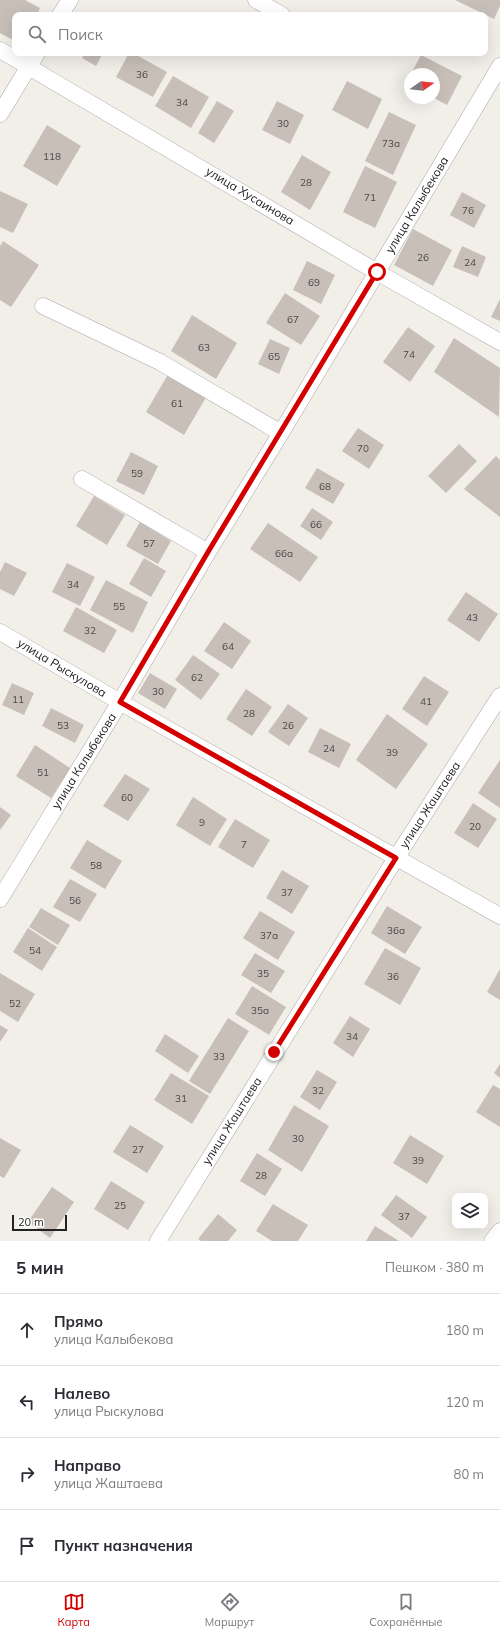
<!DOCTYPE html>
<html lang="ru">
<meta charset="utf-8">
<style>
body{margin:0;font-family:Mulish,sans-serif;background:#f7f7f7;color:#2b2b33}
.controls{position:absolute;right:12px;bottom:12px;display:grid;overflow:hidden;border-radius:8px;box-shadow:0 4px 16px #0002}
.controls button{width:36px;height:36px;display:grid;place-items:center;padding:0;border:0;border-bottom:1px solid #e1e1e2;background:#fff;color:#2b2b33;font:20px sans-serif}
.compass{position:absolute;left:404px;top:68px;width:36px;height:36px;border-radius:50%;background:#fff;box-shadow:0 4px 16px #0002;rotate:76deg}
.scale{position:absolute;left:12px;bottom:10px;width:55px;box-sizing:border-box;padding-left:4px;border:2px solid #222;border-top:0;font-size:11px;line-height:14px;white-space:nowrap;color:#222;-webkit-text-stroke:3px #fff;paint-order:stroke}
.stop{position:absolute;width:12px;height:12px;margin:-9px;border:3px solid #d40000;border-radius:50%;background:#fff}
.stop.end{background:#d40000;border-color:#fff;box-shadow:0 1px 4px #0008}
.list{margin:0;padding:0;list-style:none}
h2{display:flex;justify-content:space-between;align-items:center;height:52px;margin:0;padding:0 16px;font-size:17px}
h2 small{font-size:13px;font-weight:400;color:#7c7c81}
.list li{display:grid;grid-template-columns:26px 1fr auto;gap:12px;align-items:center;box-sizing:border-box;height:72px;padding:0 16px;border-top:1px solid #e1e1e2}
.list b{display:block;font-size:15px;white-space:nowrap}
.list p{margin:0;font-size:13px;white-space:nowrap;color:#7c7c81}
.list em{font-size:13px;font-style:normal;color:#7c7c81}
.icon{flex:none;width:22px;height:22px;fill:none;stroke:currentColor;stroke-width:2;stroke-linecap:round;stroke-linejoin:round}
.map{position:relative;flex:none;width:500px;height:1241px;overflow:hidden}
.search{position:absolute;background:#fff;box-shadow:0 4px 16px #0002;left:12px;right:12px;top:12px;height:44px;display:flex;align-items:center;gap:10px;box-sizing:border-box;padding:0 14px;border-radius:8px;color:#7c7c81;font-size:15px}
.sheet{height:340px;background:#fff}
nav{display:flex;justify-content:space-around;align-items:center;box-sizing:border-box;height:56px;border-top:1px solid #e1e1e2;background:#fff;font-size:11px;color:#7c7c81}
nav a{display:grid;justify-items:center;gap:2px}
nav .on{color:#d40000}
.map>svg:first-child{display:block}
.building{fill:#c7bfb8}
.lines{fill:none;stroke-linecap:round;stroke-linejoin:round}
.minor-casing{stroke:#a9a9a9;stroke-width:17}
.minor{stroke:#fff;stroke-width:16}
.route{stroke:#d40000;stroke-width:5}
.labels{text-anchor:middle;stroke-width:3;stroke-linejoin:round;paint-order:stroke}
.number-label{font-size:10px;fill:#4b4948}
.street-label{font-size:12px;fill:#222;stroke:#fff}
</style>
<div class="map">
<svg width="500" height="1241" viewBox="0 0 500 1241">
<rect width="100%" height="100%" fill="#f2efe9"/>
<path class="building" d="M0 0H25L40 8 37 15H15V41L0 33Z
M455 0H500V6L494 19Z
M85 53H103L96 66 82 58Z
M129 53H133L167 72 153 97 116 77Z
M421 55 462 76 447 105 434 98V74H411Z
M173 76 209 97 191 128 155 106Z
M347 81 382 99 368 129 332 110Z
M217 101 234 111 214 143 198 133Z
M277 101 304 115 290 144 262 130Z
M389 112 416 125 393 175 365 161Z
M47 125 81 146 57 186 23 166Z
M302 155 331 172 310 210 281 192Z
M365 166 397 182 375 228 343 212Z
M0 191 28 204 13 233 0 227Z
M462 192 486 205 474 228 450 215Z
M413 229 452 250 433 286 394 265Z
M3 241 39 265 11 307 0 300V246Z
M462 246 486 257 478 277 453 267Z
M307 261 335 275 321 304 293 290Z
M285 293 320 316 301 345 266 323Z
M500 299V321L491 317Z
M192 315 237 343 216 379 171 351Z
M408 327 435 346 410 382 383 362Z
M454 338 500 368 499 417 434 372Z
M270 339 290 348 279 374 258 364Z
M170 371 208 394 184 435 146 412Z
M358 428 384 445 369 469 342 451Z
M459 444 477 461 446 493 428 476Z
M131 452 158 466 144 495 116 481Z
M496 456 500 460V517L464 489Z
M317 468 345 484 333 504 305 488Z
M94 496 125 515 107 545 76 526Z
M312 508 333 522 321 540 300 526Z
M140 522 171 541 158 564 126 546Z
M268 523 318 557 300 582 250 549Z
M144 558 166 571 151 597 129 584Z
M5 562 27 573 14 596 0 589V572Z
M67 563 95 577 80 606 52 592Z
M106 580 148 602 133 633 90 610Z
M466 592 498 614 479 642 447 620Z
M76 607 117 630 104 653 63 631Z
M224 622 251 641 232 669 204 651Z
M193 655 220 674 201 700 175 680Z
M150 673 177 689 165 709 138 693Z
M424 676 449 692 427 726 402 709Z
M12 683 34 693 24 715 2 705Z
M246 689 272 707 252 736 226 719Z
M288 704 308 718 289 746 268 732Z
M51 708 84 725 75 743 42 726Z
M387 714 428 744 396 789 356 760Z
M320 728 351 744 339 768 308 752Z
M35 745 70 768 51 798 16 776Z
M500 760V808L478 793Z
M125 774 150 789 128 821 103 806Z
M193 797 227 819 210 846 176 825Z
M473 803 497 819 478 848 454 833Z
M0 807 11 815 0 830Z
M235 819 270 840 253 868 218 847Z
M87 840 122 861 105 889 70 868Z
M282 870 309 886 292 914 266 898Z
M70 879 97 894 80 922 53 907Z
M387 906 422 927 405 954 371 933Z
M41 908 70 925 58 945 29 927Z
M260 911 295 932 278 960 243 938Z
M28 928 57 947 42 971 13 952Z
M385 948 421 968 400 1005 364 984Z
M255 953 285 971 271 993 241 975Z
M500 969V1000L487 992Z
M0 973 35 994 18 1022 0 1011Z
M252 986 286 1007 269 1035 235 1014Z
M350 1016 370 1029 353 1057 333 1043Z
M228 1018 249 1031 210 1094 189 1081Z
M0 1025 8 1030 0 1042Z
M165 1034 199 1056 188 1073 155 1051Z
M500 1064V1078L494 1073Z
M317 1070 337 1082 320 1110 300 1097Z
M171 1073 209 1096 192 1124 154 1100Z
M493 1085 500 1089V1127L476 1112Z
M294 1105 329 1126 302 1172 268 1150Z
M130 1125 164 1146 147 1173 113 1152Z
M410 1135 444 1156 427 1184 393 1163Z
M0 1138 21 1150 4 1178 0 1176Z
M257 1153 282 1169 265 1196 240 1181Z
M111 1181 145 1202 128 1230 94 1209Z
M52 1187 74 1202 50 1238 28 1222Z
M396 1195 427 1217 412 1238 381 1215Z
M273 1204 308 1225 298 1241H272L256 1231Z
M218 1214 237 1230 228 1241H201L198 1239Z
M375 1226 399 1241H366Z"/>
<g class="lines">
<defs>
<path id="minor" d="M256 0 282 15
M60 15 70 0
M0 50 377 272 500 342
M0 114 37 53
M43 306 160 362 281 433
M82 479 208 552
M0 632 120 702 500 916
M0 899 120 702 208 552 281 433 500 66
M158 1241 396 858 500 696
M492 1241 500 1231"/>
</defs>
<use href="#minor" class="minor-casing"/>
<use href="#minor" class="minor"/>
</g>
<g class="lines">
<path class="route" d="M274 1052 396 858 120 702 208 552 377 272"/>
</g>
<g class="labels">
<g class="number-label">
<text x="142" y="78">36</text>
<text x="182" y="106">34</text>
<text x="283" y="127">30</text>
<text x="391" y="147">73а</text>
<text x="52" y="160">118</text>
<text x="306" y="186">28</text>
<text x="370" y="201">71</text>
<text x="468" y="214">76</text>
<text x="423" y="261">26</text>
<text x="470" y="266">24</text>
<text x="314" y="286">69</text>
<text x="293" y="323">67</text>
<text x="204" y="351">63</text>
<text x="409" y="358">74</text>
<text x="274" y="360">65</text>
<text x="177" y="407">61</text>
<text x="363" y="452">70</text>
<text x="137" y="477">59</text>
<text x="325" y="490">68</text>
<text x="316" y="528">66</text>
<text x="149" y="547">57</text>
<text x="284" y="557">66а</text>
<text x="73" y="588">34</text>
<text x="119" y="610">55</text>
<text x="472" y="621">43</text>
<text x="90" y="634">32</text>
<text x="228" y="650">64</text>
<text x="197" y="681">62</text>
<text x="158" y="695">30</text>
<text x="18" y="703">11</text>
<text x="426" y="705">41</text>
<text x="249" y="717">28</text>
<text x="63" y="729">53</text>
<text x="288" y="729">26</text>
<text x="329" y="752">24</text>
<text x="392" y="756">39</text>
<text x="43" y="776">51</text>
<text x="127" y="801">60</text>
<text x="202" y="826">9</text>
<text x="475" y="830">20</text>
<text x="244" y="848">7</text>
<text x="96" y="869">58</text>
<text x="287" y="896">37</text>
<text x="75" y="904">56</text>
<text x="396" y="934">36а</text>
<text x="269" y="939">37а</text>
<text x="35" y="954">54</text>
<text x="263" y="977">35</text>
<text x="393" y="980">36</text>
<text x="15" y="1007">52</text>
<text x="260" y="1014">35а</text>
<text x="352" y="1040">34</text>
<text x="219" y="1060">33</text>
<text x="318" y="1094">32</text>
<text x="181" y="1102">31</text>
<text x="298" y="1142">30</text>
<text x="138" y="1153">27</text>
<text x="418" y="1164">39</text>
<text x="261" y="1179">28</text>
<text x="120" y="1209">25</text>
<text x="404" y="1220">37</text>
</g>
<g class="street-label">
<text transform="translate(250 196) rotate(31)" y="4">улица Хусаинова</text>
<text transform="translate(417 205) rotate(-59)" y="4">улица Калыбекова</text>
<text transform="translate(62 668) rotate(31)" y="4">улица Рыскулова</text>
<text transform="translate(84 761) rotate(-58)" y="4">улица Калыбекова</text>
<text transform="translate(430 805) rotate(-57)" y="4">улица Жаштаева</text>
<text transform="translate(232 1121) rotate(-58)" y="4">улица Жаштаева</text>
</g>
</g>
</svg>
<div class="controls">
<button><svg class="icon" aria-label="layers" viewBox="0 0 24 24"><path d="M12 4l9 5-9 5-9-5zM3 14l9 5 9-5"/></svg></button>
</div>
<svg class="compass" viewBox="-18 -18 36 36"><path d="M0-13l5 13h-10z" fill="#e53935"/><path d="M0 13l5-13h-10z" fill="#7c7c81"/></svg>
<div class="scale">20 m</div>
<div class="stop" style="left:377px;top:272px"></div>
<div class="stop end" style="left:274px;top:1052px"></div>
<div class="search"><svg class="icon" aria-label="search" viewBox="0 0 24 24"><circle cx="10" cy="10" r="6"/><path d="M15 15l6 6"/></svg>Поиск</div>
</div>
<section class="sheet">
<h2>5 мин<small>Пешком · 380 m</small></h2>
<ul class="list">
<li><svg class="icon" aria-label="ahead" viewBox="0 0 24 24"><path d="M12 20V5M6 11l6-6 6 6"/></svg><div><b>Прямо</b><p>улица Калыбекова</p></div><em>180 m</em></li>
<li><svg class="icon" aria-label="left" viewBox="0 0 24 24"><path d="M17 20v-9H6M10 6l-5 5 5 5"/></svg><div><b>Налево</b><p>улица Рыскулова</p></div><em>120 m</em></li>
<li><svg class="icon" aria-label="right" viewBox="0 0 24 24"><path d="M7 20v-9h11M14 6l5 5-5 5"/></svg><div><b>Направо</b><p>улица Жаштаева</p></div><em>80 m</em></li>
<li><svg class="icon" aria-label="arrive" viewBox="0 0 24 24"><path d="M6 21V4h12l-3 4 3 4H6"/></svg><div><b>Пункт назначения</b></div></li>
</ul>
</section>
<nav>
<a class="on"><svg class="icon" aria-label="map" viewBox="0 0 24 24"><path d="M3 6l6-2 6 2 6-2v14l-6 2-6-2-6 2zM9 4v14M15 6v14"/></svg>Карта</a>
<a><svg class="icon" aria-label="directions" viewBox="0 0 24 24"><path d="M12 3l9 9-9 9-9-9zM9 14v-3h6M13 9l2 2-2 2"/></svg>Маршрут</a>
<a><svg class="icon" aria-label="saved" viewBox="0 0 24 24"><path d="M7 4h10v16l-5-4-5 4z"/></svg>Сохранённые</a>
</nav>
